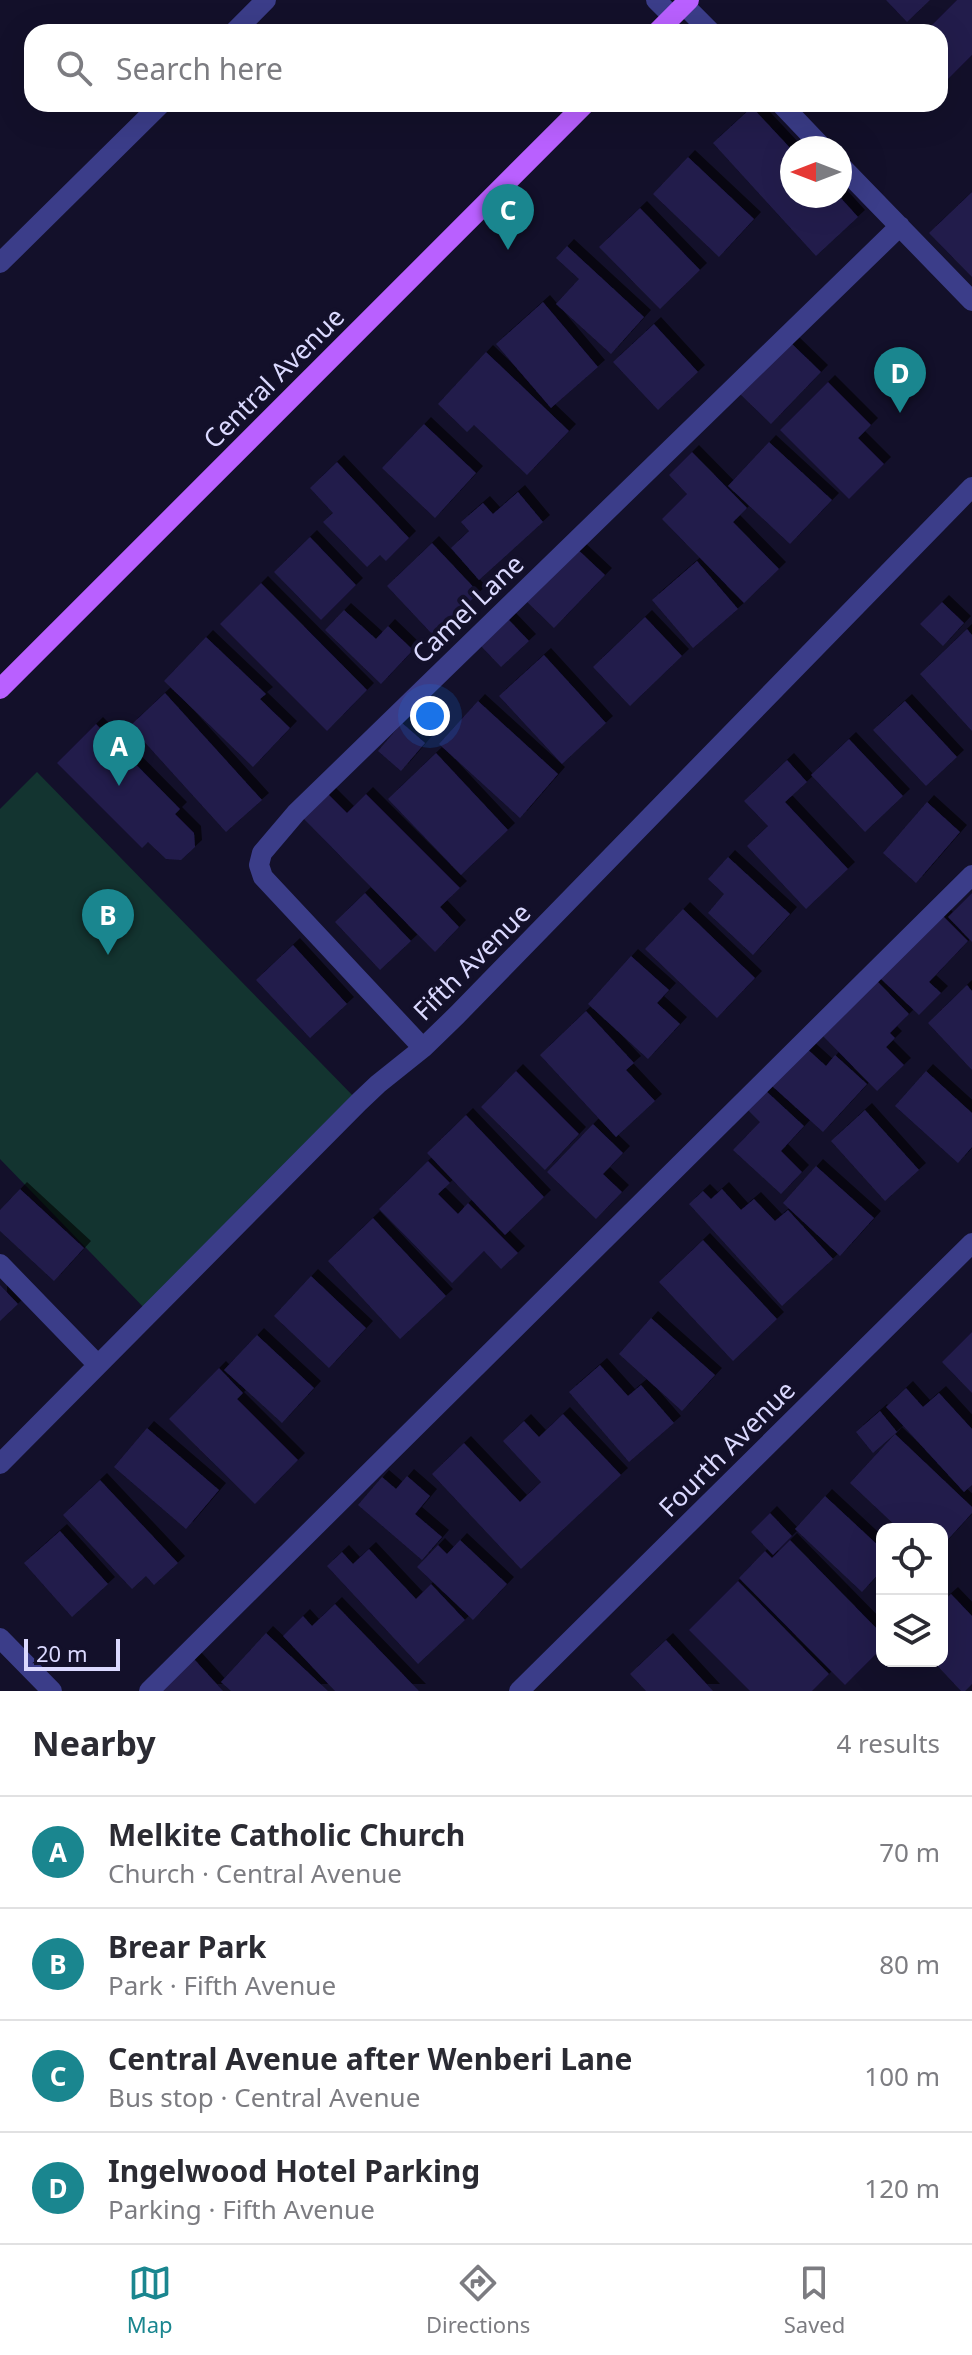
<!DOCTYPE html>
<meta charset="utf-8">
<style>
body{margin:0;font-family:"Noto Sans",sans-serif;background:#f2f2f3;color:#2b2b33}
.controls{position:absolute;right:24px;bottom:24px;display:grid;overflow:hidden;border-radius:16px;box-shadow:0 8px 32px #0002}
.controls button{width:72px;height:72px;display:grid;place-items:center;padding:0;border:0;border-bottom:2px solid #e1e1e2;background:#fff;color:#2b2b33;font:40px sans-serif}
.compass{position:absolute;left:780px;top:136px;width:72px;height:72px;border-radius:50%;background:#fff;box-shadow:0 8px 32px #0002;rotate:270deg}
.scale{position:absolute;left:24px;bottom:20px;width:96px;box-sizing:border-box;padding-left:8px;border:4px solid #dbd9ff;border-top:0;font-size:22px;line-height:28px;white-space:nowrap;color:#dbd9ff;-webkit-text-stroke:6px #13102a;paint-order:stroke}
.you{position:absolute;left:430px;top:716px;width:28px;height:28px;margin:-20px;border:6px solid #fff;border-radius:50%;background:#1a73e8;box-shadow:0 0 0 12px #1a73e833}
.badge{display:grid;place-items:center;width:52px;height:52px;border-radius:50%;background:#1a868f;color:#fff;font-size:26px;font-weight:700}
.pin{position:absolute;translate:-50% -66px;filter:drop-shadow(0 2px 4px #0008)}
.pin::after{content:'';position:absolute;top:42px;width:28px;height:24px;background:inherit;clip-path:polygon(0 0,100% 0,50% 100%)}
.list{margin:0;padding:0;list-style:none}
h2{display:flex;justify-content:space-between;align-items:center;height:104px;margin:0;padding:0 32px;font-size:34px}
h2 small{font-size:26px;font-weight:400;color:#7c7c81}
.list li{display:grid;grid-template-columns:52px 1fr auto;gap:24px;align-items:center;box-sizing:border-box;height:112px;padding:0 32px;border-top:2px solid #e1e1e2}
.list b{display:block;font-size:30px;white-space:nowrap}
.list p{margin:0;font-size:26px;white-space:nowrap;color:#7c7c81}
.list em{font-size:26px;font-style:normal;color:#7c7c81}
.icon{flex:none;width:44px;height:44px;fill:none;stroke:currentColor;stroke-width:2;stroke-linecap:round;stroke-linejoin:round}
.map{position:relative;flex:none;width:972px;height:1691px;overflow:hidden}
.search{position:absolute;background:#fff;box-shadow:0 8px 32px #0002;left:24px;right:24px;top:24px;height:88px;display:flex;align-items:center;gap:20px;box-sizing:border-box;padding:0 28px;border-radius:24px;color:#7c7c81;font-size:30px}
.sheet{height:552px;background:#fff}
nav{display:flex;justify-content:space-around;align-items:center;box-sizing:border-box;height:112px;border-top:2px solid #e1e1e2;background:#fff;font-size:22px;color:#7c7c81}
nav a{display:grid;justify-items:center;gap:4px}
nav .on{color:#1a868f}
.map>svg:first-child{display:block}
.green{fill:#133430}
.building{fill:#221c4b;filter:url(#shadow)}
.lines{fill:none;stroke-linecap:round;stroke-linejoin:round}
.minor{stroke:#3b3d89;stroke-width:20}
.major{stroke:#b960ff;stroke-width:20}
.labels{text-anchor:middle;stroke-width:8;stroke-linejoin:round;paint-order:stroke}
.street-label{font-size:26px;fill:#dbd9ff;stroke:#13102a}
</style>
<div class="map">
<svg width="972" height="1691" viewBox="0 0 972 1691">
<defs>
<filter id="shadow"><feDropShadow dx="7" dy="-7" stdDeviation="0" flood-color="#0009"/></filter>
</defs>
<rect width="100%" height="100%" fill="#13102a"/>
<path class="green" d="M37 772 359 1102 149 1313 0 1159V809Z"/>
<path class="building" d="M886 0H930L907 22Z
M957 0H972V55L948 79 940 71V32H925Z
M752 107 792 150V196H839L858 217 816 256 713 143Z
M688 157 754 219 719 257 653 194Z
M972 192V277L929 233Z
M640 208 700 270 660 309 599 247Z
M567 246 644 317 611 354 556 304 579 279 556 258Z
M543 302 598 367 551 408 496 344Z
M654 324 698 372 658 410 613 362Z
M788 340 821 372 771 424 738 392Z
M486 352 569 431 527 475 474 425 467 432 438 404Z
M828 382 871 425 858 438 884 464 849 499 780 430Z
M424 424 476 473 435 518 382 468Z
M769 442 832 500 790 544 728 486Z
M692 452 747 508 733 522 779 569 744 603 662 519 687 494 669 475Z
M337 462 409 538 386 561 380 555 367 567 323 522 333 513 310 488Z
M518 492 543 522 479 580 451 548 469 531 461 522 483 503 493 514Z
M310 537 356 585 321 620 274 572Z
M432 543 479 593 433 635 387 586Z
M573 545 605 575 554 628 523 598Z
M697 561 738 609 693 648 652 600Z
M261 583 367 690 327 731 220 624Z
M942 602 964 623 943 646 920 624Z
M344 610 376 639 388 626 413 650 381 684 325 630Z
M645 617 682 656 630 706 593 667Z
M508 619 529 641 501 667 480 645Z
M967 629 972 635V731L920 674Z
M206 637 266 694 260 699 290 728 253 767 164 681Z
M544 655 606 723 562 764 499 696Z
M165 693 262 800 226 832 130 726Z
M478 701 558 774 520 818 439 744Z
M905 701 957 757 926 786 873 730Z
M402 723 425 743 401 771 378 751Z
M96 724 180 809 175 814 194 833 195 847 181 860 166 859 148 842 142 848 57 763Z
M849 739 903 796 865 832 811 775Z
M436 753 508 830 461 875 388 799Z
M787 760 807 782 785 802 848 869 806 909 747 846 768 826 744 801Z
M328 794 347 813 366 794 460 888 440 907 459 927 435 952 303 818Z
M927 802 960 832 916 883 883 853Z
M728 857 790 914 753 955 708 913 724 894 708 879Z
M365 893 411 941 380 970 335 922Z
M972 893V942L948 917Z
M683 909 755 978 717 1018 645 949Z
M942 915 968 941 929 982 941 993 919 1015 880 978Z
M293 945 347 1004 310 1038 256 980Z
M631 956 669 990 657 1003 680 1024 648 1059 588 1004Z
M876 980 909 1014 890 1033 895 1038 886 1047 904 1065 877 1091 821 1034Z
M967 985 972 991V1070L928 1023Z
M586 1011 634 1063 626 1070 655 1101 616 1137 540 1055Z
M805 1047 826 1066 835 1055 867 1084 823 1132 771 1085Z
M516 1071 579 1134 545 1170 481 1107Z
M926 1071 972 1113V1147L958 1163 895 1106Z
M765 1090 804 1126 781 1151 802 1172 781 1194 733 1150 760 1122 747 1109Z
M865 1110 919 1170 885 1201 831 1141Z
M466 1115 544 1197 505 1235 427 1153Z
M593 1124 623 1153 603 1174 622 1192 596 1219 547 1172Z
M428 1161 450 1183 438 1194 458 1214 468 1203 518 1253 501 1269 484 1251 452 1283 379 1209Z
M816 1166 874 1218 840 1256 783 1203Z
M20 1189 84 1248 54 1281 0 1231V1210Z
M722 1189 741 1210 754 1199 775 1221 788 1210 833 1259 782 1306 689 1204 703 1191 711 1199Z
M373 1218 446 1296 400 1339 328 1261Z
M703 1240 777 1319 733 1361 659 1282Z
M311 1276 366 1328 329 1368 274 1316Z
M0 1285 18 1304 0 1321Z
M651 1318 715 1375 682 1411 619 1354Z
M972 1332V1393L942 1362Z
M257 1335 314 1388 282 1423 224 1370Z
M600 1365 628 1396 641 1385 674 1423 629 1462 569 1392Z
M219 1368 243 1393 237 1399 298 1460 255 1504 169 1419Z
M906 1388 923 1407 939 1393 972 1429V1485L964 1492 886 1407Z
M880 1411 897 1432 873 1453 856 1432Z
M563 1414 621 1475 521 1569 432 1474 464 1443 520 1502 541 1482 503 1441 524 1421 539 1437Z
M147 1428 219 1490 186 1529 114 1467Z
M895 1434 972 1507V1513L942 1546V1529H899L850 1483Z
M407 1476 430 1496 415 1514 442 1537 422 1560 358 1505 382 1477 396 1489Z
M100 1480 178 1563 154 1585 146 1576 132 1589 63 1515Z
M825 1496 882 1549V1570L862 1592 795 1529Z
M770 1513 792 1536 773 1555 751 1532Z
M60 1531 108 1584 72 1617 24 1563Z
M460 1540 507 1584 473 1620 417 1567 438 1545 447 1554Z
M790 1540 882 1634V1648L845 1685 739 1578 765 1551 772 1558Z
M369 1549 416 1599 431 1584 465 1620 418 1664 327 1566 342 1552 353 1564Z
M738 1581 829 1674 812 1691H750L689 1630Z
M951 1594 972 1616V1684L965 1691H961L933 1661H942V1602Z
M335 1604 419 1691H335L283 1636 303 1616 312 1626Z
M266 1633 328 1691H231L221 1682Z
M666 1640 713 1691H646L630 1674Z
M194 1659 223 1691H159Z"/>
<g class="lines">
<path class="minor" d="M656 0 672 16
M684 5 711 32
M234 32 266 0
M781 104 823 148
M840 165 972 301
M0 263 161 104
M423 1048 263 877 259 865 262 853 296 813 900 226
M0 1264 98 1365
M0 1464 359 1102 378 1084 423 1048 457 1015 972 487
M0 1638 52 1691
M149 1691 972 875
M519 1691 972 1243"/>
<path class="major" d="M657 32 689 0
M0 689 585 104"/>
</g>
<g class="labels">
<g class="street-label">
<text transform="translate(274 378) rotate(-45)" y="9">Central Avenue</text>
<text transform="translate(468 609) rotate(-44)" y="9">Camel Lane</text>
<text transform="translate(472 962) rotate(-45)" y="9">Fifth Avenue</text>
<text transform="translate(727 1449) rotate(-45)" y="9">Fourth Avenue</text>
</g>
</g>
</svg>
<div class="controls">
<button><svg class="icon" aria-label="locate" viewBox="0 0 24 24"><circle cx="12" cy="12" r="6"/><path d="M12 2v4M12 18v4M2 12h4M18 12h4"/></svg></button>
<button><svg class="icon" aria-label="layers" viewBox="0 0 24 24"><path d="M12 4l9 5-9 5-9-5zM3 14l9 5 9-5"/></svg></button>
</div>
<svg class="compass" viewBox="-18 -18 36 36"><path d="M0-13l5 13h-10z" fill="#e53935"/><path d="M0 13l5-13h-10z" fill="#7c7c81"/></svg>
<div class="scale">20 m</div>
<div class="you"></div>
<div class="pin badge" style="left:119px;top:786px">A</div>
<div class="pin badge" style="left:108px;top:955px">B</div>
<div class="pin badge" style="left:508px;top:250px">C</div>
<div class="pin badge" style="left:900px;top:413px">D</div>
<div class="search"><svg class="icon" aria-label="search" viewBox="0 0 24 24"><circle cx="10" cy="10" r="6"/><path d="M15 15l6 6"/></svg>Search here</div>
</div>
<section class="sheet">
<h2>Nearby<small>4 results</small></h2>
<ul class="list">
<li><span class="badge">A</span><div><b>Melkite Catholic Church</b><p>Church · Central Avenue</p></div><em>70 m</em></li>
<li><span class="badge">B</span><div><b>Brear Park</b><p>Park · Fifth Avenue</p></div><em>80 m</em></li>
<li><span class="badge">C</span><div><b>Central Avenue after Wenberi Lane</b><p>Bus stop · Central Avenue</p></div><em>100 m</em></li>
<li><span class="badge">D</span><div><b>Ingelwood Hotel Parking</b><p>Parking · Fifth Avenue</p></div><em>120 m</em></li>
</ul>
</section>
<nav>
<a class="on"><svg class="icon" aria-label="map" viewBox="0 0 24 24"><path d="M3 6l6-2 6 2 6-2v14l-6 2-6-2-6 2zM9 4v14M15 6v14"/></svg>Map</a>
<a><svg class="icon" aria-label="directions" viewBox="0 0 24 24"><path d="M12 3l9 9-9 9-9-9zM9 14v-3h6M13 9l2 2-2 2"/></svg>Directions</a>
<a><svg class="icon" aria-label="saved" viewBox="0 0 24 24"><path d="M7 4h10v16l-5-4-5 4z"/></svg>Saved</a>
</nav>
